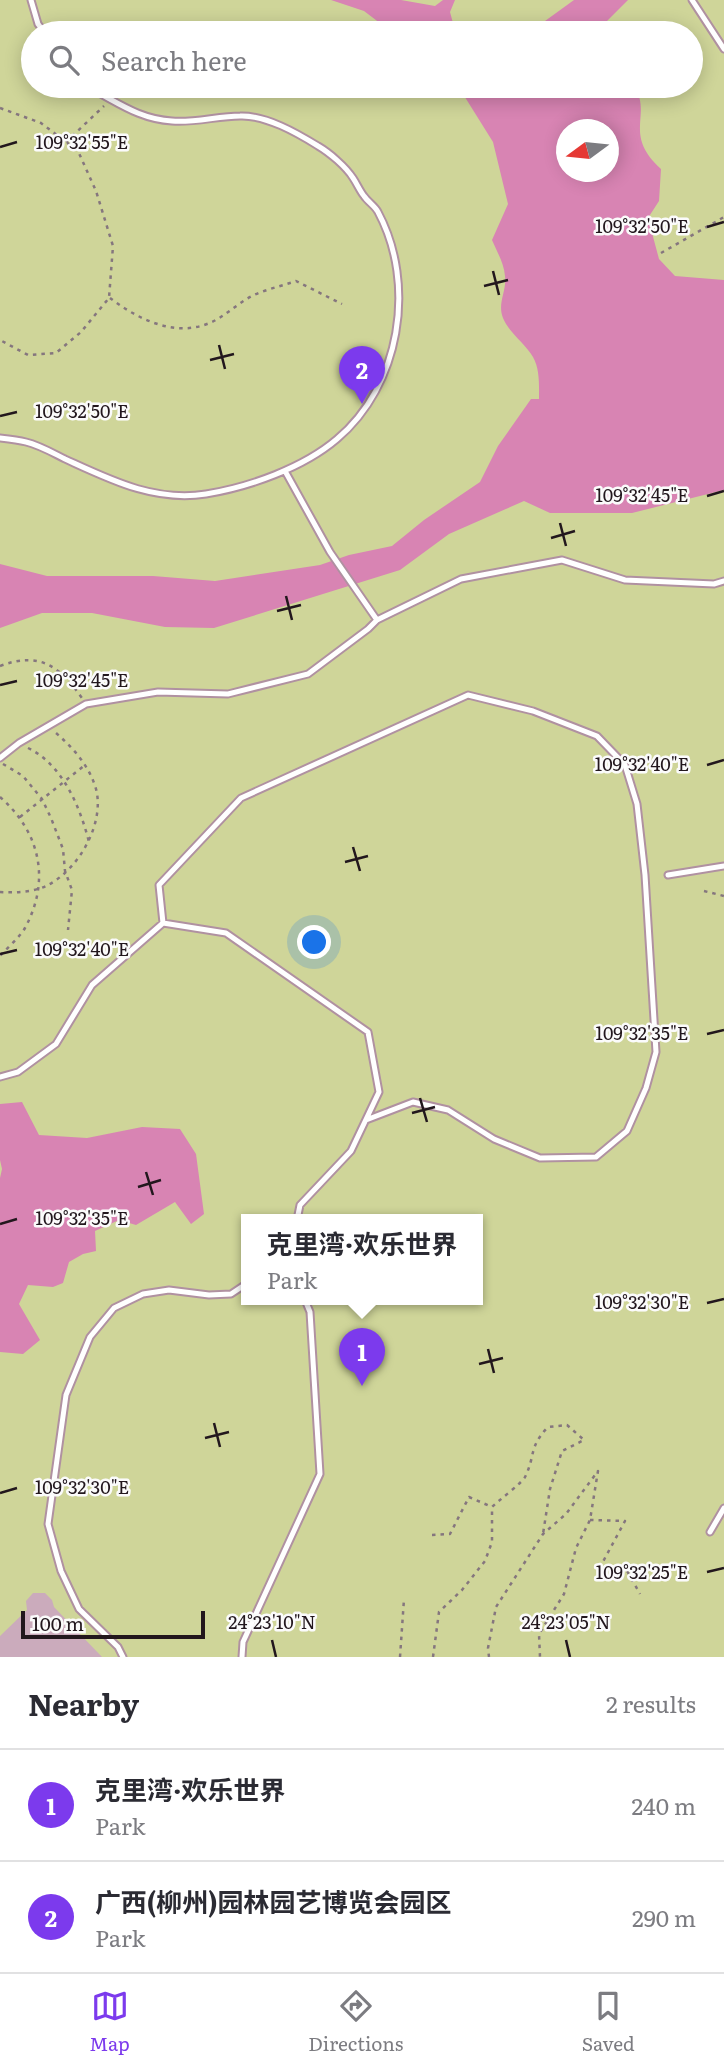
<!DOCTYPE html>
<meta charset="utf-8">
<style>
body{margin:0;font-family:Literata,"Noto Sans SC",serif;background:#f7f7f7;color:#2b2b33}
.compass{position:absolute;left:556px;top:119px;width:63px;height:63px;border-radius:50%;background:#fff;box-shadow:0 4px 18px #0003;rotate:255deg}
.scale{position:absolute;left:21px;bottom:18px;width:184px;box-sizing:border-box;padding-left:7px;border:4px solid #22171d;border-top:0;font-size:19px;line-height:24px;white-space:nowrap;color:#22171d;-webkit-text-stroke:5px #fbfbfb;paint-order:stroke}
.you{position:absolute;left:315px;top:943px;width:24px;height:24px;margin:-18px;border:5px solid #fff;border-radius:50%;background:#1a73e8;box-shadow:0 0 0 10px #1a73e833}
.badge{display:grid;place-items:center;width:46px;height:46px;border-radius:50%;background:#7c3aed;color:#fff;font-size:23px;font-weight:700}
.pin{position:absolute;translate:-50% -58px;filter:drop-shadow(0 2px 4px #0008)}
.pin::after{content:'';position:absolute;top:37px;width:24px;height:21px;background:inherit;clip-path:polygon(0 0,100% 0,50% 100%)}
.popup{position:absolute;left:241px;top:1214px;width:242px;height:91px;box-sizing:border-box;display:grid;place-content:center;border-radius:0px;background:#fff;filter:drop-shadow(0 2px 5px #0005);font-size:23px;white-space:nowrap;color:#7c7c81}
.popup b{font-size:26px;color:#2b2b33}
.popup::after{content:'';position:absolute;left:50%;top:100%;margin-left:-14px;border:14px solid transparent;border-top-color:#fff}
.list{margin:0;padding:0;list-style:none}
h2{display:flex;justify-content:space-between;align-items:center;height:91px;margin:0;padding:0 28px;font-size:30px}
h2 small{font-size:23px;font-weight:400;color:#7c7c81}
.list li{display:grid;grid-template-columns:46px 1fr auto;gap:21px;align-items:center;box-sizing:border-box;height:112px;padding:0 28px;border-top:2px solid #e1e1e2}
.list b{display:block;font-size:26px;white-space:nowrap}
.list p{margin:0;font-size:23px;white-space:nowrap;color:#7c7c81}
.list em{font-size:23px;font-style:normal;color:#7c7c81}
.icon{flex:none;width:38px;height:38px;fill:none;stroke:currentColor;stroke-width:2;stroke-linecap:round;stroke-linejoin:round}
.map{position:relative;flex:none;width:724px;height:1657px;overflow:hidden}
.search{position:absolute;background:#fff;box-shadow:0 4px 18px #0003;left:21px;right:21px;top:21px;height:77px;display:flex;align-items:center;gap:18px;box-sizing:border-box;padding:0 24px;border-radius:38px;color:#7c7c81;font-size:26px}
.sheet{height:315px;background:#fff}
nav{display:flex;justify-content:space-around;align-items:center;box-sizing:border-box;height:98px;border-top:2px solid #e1e1e2;background:#fff;font-size:19px;color:#7c7c81}
nav a{display:grid;justify-items:center;gap:4px}
nav .on{color:#7c3aed}
.map>svg:first-child{display:block}
.green{fill:#cfd599;fill-rule:evenodd}
.water{fill:#d884b3;fill-rule:evenodd}
.building{fill:#cbabbc}
.lines{fill:none;stroke-linecap:round;stroke-linejoin:round}
.service-casing{stroke:#b091a1;stroke-width:9}
.path{stroke:#85767e;stroke-width:2.5;stroke-dasharray:3.5 5;stroke-linecap:butt}
.service{stroke:#fff;stroke-width:5}
.ticks{fill:none;stroke:#22171d;stroke-width:2.5}
.ticks-label{font-size:18px;text-anchor:middle;fill:#22171d;stroke:#fbfbfb;stroke-width:5;stroke-linejoin:round;paint-order:stroke}
</style>
<div class="map">
<svg width="724" height="1657" viewBox="0 0 724 1657">
<rect width="100%" height="100%" fill="#fce8f2"/>
<path class="green" d="M0 0H724V1657H0ZM33 33H691V86H33ZM566 130H608V172H566ZM246 1220H478V1300H246Z"/>
<path class="water" d="M331 0H401L435 6 443 0H455L450 12 453 23 483 31 513 29 545 21 574 0H628L598 30 600 33H393L364 11Z
M458 86H634C653 115 622 134 661 169L659 201 648 218 659 259 675 276 724 280V490L632 513H550L524 501 449 534 400 570 214 628 165 627 92 613H42L0 628V564L47 576H153L215 581 320 565 349 555 392 546 424 520 480 482 498 446 531 399H539C539 386 540 369 533 357 525 343 509 333 503 318 497 303 507 291 505 276 504 263 497 252 492 240L508 204 493 142ZM566 130H608V172H566Z
M22 1102 39 1135 87 1138 142 1127 180 1129 196 1154 204 1214 191 1224 175 1202 136 1225 119 1220 95 1231 96 1251 83 1254 69 1262 63 1283 53 1287 28 1285 19 1304 40 1340 23 1354 0 1352V1178L2 1169 0 1160V1104Z"/>
<path class="building" d="M33 1593H45L52 1600 54 1607 102 1657H0V1636L27 1610 26 1601Z"/>
<g class="lines">
<defs>
<path id="service" d="M31 0 38 24 45 33
M692 0 724 49
M0 438C9 439 18 440 26 442 39 445 53 453 65 459 111 480 154 502 206 494 249 487 303 468 337 439 400 386 417 285 378 212 375 206 368 202 364 196 360 191 357 184 353 178 346 167 330 153 318 146 297 133 266 115 240 116 218 116 194 123 172 121 137 119 115 100 85 86
M285 471 330 552 377 620
M0 758 19 743 86 704 158 692 228 694 308 674 368 629 377 620 461 579 562 560 625 580 714 584 724 581
M668 875 724 866
M163 923 159 885 241 798 468 695 533 711 597 736 625 765 637 804 645 875 656 1052 646 1088 627 1131 596 1157 540 1158 494 1139 448 1110 413 1102 366 1120
M0 1077 18 1072 56 1044 92 985 163 923 226 933 368 1032 379 1092 351 1151 300 1205 297 1220
M710 1532 724 1508
M123 1657 118 1647 79 1609 61 1571 48 1524 66 1395 90 1337 114 1308 143 1294 169 1290 209 1295 231 1294 246 1284
M242 1657 243 1642 320 1474 310 1312 305 1300"/>
</defs>
<use href="#service" class="service-casing"/>
<path class="path" d="M0 108 41 123 78 151 96 191 113 246 109 298 81 332 56 353 28 355 0 340
M66 142 104 106
M661 253 724 217
M110 298C136 318 173 337 207 324 224 318 237 303 254 295 267 289 282 286 296 281L342 304
M0 666C40 651 59 666 82 698
M28 748C63 765 80 807 89 842
M3 764 23 776 42 799 51 818 63 849 65 871 72 890 68 930
M0 797C40 832 51 880 25 928 19 938 8 947 0 956
M20 817 85 765
M704 891 724 896
M0 892C15 893 35 892 48 885 79 869 105 823 96 789 89 765 73 748 55 732
M590 1520 625 1521 599 1569H626L640 1594
M432 1535 450 1534 469 1497 492 1507
M400 1657 404 1599
M433 1657 439 1612 462 1590 485 1561 492 1542V1507C499 1500 522 1483 525 1477 536 1455 528 1448 548 1427L567 1425 584 1440 562 1451 550 1489 543 1534
M489 1657 488 1648 496 1607 543 1534 566 1514 598 1471 590 1520 576 1548 564 1594 539 1634 540 1657"/>
<use href="#service" class="service"/>
</g>
<path class="ticks" d="M0 147 17 142M707 227 724 222M493 271 499 295M484 286 508 280M219 345 225 369M210 360 234 354M0 416 17 412M707 496 724 491M560 523 566 546M551 538 575 531M286 596 292 620M277 611 301 605M0 685 17 681M707 765 724 760M353 847 360 871M345 862 368 856M0 954 17 950M707 1034 724 1030M420 1098 427 1122M412 1113 435 1107M146 1172 153 1195M138 1187 161 1180M0 1224 17 1219M707 1303 724 1299M488 1349 494 1373M479 1364 503 1358M214 1423 220 1447M205 1438 229 1432M0 1493 17 1488M707 1572 724 1568M272 1640 276 1657M566 1640 570 1657"/>
<g class="ticks-label">
<text x="82" y="149">109°32'55"E</text>
<text x="642" y="233">109°32'50"E</text>
<text x="82" y="418">109°32'50"E</text>
<text x="642" y="502">109°32'45"E</text>
<text x="82" y="687">109°32'45"E</text>
<text x="642" y="771">109°32'40"E</text>
<text x="82" y="956">109°32'40"E</text>
<text x="642" y="1040">109°32'35"E</text>
<text x="82" y="1225">109°32'35"E</text>
<text x="642" y="1309">109°32'30"E</text>
<text x="82" y="1494">109°32'30"E</text>
<text x="642" y="1579">109°32'25"E</text>
<text x="272" y="1629">24°23'10"N</text>
<text x="566" y="1629">24°23'05"N</text>
</g>
</svg>
<svg class="compass" viewBox="-18 -18 36 36"><path d="M0-13l5 13h-10z" fill="#e53935"/><path d="M0 13l5-13h-10z" fill="#7c7c81"/></svg>
<div class="scale">100 m</div>
<div class="you"></div>
<div class="pin badge" style="left:362px;top:1386px">1</div>
<div class="popup"><b>克里湾·欢乐世界</b>Park</div>
<div class="pin badge" style="left:362px;top:404px">2</div>
<div class="search"><svg class="icon" aria-label="search" viewBox="0 0 24 24"><circle cx="10" cy="10" r="6"/><path d="M15 15l6 6"/></svg>Search here</div>
</div>
<section class="sheet">
<h2>Nearby<small>2 results</small></h2>
<ul class="list">
<li><span class="badge">1</span><div><b>克里湾·欢乐世界</b><p>Park</p></div><em>240 m</em></li>
<li><span class="badge">2</span><div><b>广西(柳州)园林园艺博览会园区</b><p>Park</p></div><em>290 m</em></li>
</ul>
</section>
<nav>
<a class="on"><svg class="icon" aria-label="map" viewBox="0 0 24 24"><path d="M3 6l6-2 6 2 6-2v14l-6 2-6-2-6 2zM9 4v14M15 6v14"/></svg>Map</a>
<a><svg class="icon" aria-label="directions" viewBox="0 0 24 24"><path d="M12 3l9 9-9 9-9-9zM9 14v-3h6M13 9l2 2-2 2"/></svg>Directions</a>
<a><svg class="icon" aria-label="saved" viewBox="0 0 24 24"><path d="M7 4h10v16l-5-4-5 4z"/></svg>Saved</a>
</nav>
